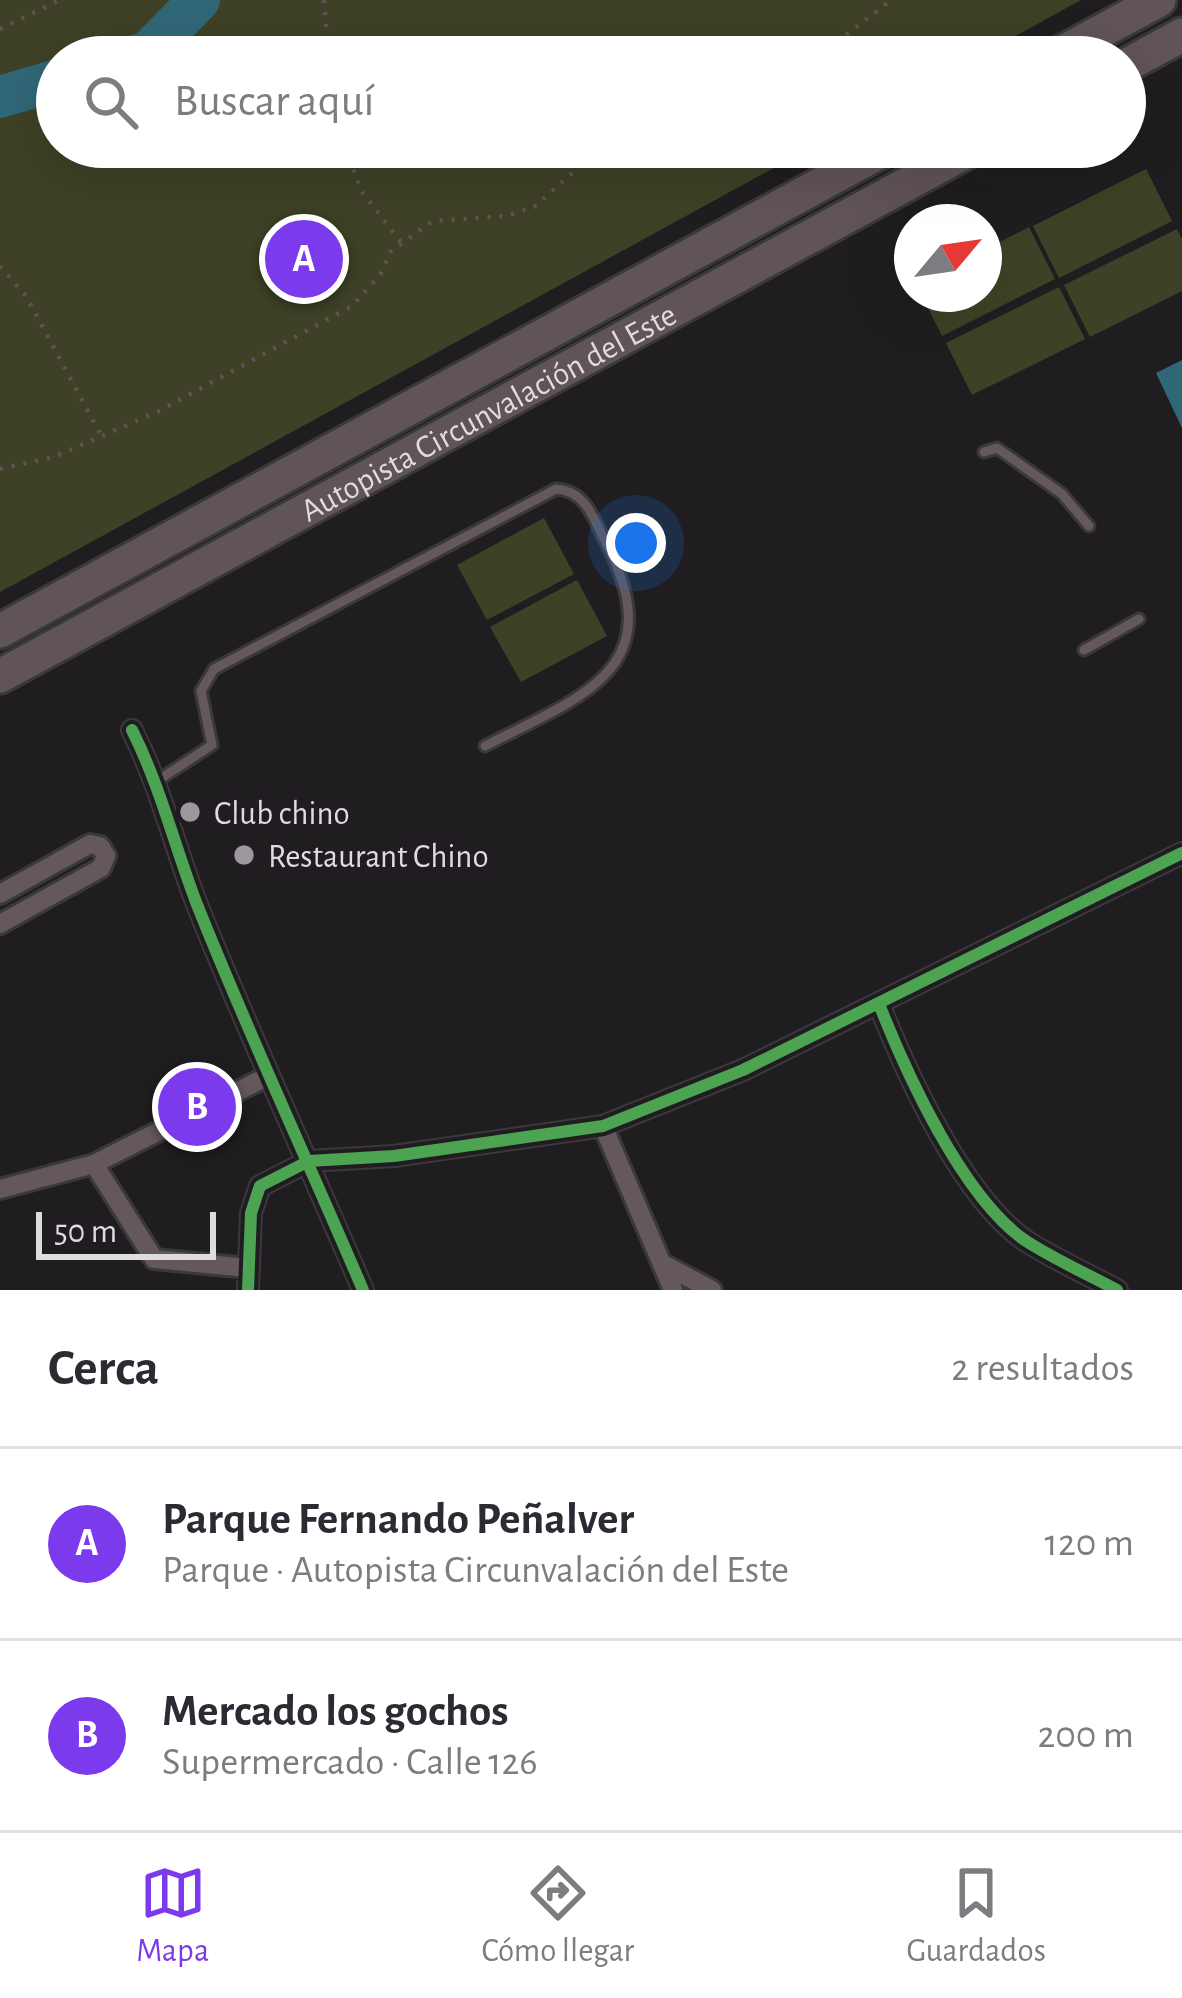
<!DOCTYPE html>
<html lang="es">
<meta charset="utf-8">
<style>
body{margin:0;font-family:"Alegreya Sans",sans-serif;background:#f2f2f3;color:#2b2b33}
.compass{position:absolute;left:894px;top:204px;width:108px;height:108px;border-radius:50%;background:#fff;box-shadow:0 12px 48px #0002;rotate:61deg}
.scale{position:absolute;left:36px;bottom:30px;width:180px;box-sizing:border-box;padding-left:12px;border:6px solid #dfdcdf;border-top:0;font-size:33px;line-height:42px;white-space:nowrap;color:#dfdcdf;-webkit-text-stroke:9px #211c21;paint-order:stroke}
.you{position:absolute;left:636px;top:543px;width:42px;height:42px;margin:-30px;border:9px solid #fff;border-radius:50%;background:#1a73e8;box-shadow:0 0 0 18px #1a73e833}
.badge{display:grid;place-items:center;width:78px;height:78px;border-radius:50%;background:#7c3aed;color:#fff;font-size:39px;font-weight:700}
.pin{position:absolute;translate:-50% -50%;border:6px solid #fff;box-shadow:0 3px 12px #0006}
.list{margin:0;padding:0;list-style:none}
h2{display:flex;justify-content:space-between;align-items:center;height:156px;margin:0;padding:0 48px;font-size:51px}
h2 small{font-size:39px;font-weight:400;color:#7c7c81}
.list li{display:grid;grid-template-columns:78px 1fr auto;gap:36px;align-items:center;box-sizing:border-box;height:192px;padding:0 48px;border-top:3px solid #e1e1e2}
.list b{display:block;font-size:45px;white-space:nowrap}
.list p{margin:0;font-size:39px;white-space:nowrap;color:#7c7c81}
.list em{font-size:39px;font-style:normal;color:#7c7c81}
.icon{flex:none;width:66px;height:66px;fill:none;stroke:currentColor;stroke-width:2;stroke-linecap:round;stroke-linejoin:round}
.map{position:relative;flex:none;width:1182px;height:1290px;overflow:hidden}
.search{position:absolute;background:#fff;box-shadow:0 12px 48px #0002;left:36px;right:36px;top:36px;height:132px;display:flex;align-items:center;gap:30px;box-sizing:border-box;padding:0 42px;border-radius:66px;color:#7c7c81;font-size:45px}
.sheet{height:540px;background:#fff}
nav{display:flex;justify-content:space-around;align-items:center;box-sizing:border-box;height:168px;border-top:3px solid #e1e1e2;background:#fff;font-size:33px;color:#7c7c81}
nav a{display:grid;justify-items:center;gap:6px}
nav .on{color:#7c3aed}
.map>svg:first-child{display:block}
.green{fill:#3e4125}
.water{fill:#306777}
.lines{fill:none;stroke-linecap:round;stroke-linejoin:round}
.river{stroke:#306777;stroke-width:42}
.lane-casing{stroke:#3a393a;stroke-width:15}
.street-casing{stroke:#3a393a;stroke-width:24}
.highway-casing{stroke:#3a393a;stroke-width:39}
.path{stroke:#5c5456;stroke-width:4.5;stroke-dasharray:3 9;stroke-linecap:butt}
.lane{stroke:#64585a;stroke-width:9}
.street{stroke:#64585a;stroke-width:18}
.highway{stroke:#615458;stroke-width:33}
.cycleway-casing{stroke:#211c21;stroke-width:20}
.cycleway{stroke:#4ca352;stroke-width:12}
.poi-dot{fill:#9c999c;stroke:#211c21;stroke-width:4.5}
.labels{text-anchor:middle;stroke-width:9;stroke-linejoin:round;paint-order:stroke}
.street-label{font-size:33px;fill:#dfdcdf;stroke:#211c21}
.poi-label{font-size:33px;fill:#dfdcdf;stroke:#211c21;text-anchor:start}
</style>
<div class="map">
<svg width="1182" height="1290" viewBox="0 0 1182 1290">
<rect width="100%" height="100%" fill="#201d20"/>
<path class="green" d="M0 0H1081L977 57H57V147H812L0 592Z
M1146 169 1172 221 1059 278 1033 226Z
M1029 227 1055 279 942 336 921 294H984V250Z
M1177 229 1182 239V291L1090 337 1064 285Z
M1059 287 1085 339 972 395 946 343Z
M544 518 574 574 487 620 457 565Z
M577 580 607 636 521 682 490 627Z"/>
<path class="water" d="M1182 360V428L1156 373Z"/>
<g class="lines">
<path class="river" d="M133 57 148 52 199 0
M0 97 57 80"/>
<defs>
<path id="lane" d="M984 452 997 448 1062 494 1089 526
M1084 650 1139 619
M157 781 212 745 201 691 214 669 556 489C585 491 592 515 604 539 673 669 584 695 485 746"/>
<path id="street" d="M132 730C160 786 174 844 196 902 248 1033 308 1161 363 1290
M0 894 90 844 100 846 106 856 101 868 0 924
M879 1004C907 1075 963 1198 1026 1241 1054 1259 1087 1274 1117 1290
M603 1126 673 1290
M94 1164 154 1259 248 1268
M0 1189 94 1164 268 1076
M663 1264 712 1290
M248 1290 251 1213 260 1186 309 1161 394 1156 603 1126 743 1070 1182 853"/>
<g id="highway">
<path d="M1054 57 1159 0"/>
<path d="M1125 66 1182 35"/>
<path d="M0 631 889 147"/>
<path id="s1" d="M0 676 975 147"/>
</g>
</defs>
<use href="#lane" class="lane-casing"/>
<use href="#street" class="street-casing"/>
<use href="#highway" class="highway-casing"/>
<path class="path" d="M324 0 329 57
M0 29 60 0
M818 57 891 0
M345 147 362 192 401 242
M0 266 26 296 103 439
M0 469 54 457 159 411 352 306 380 275 391 251 433 221 506 216 534 207 602 147"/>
<use href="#lane" class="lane"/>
<use href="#street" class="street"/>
<use href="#highway" class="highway"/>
<defs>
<path id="cycleway" d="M132 730C160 786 174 844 196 902 248 1033 308 1161 363 1290
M879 1004C907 1075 963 1198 1026 1241 1054 1259 1087 1274 1117 1290
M248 1290 251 1213 260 1186 309 1161 394 1156 603 1126 743 1070 1182 853"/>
</defs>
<use href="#cycleway" class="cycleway-casing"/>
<use href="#cycleway" class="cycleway"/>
</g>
<g class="poi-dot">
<circle cx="190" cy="812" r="12"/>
<circle cx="244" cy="855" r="12"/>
</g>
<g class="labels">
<g class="street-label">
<text dy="12" stroke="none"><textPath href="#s1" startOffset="555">Autopista Circunvalación del Este</textPath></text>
</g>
<g class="poi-label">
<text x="214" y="824">Club chino</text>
<text x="268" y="867">Restaurant Chino</text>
</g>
</g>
</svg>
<svg class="compass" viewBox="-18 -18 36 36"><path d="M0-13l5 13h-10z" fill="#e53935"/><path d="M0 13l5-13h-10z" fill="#7c7c81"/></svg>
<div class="scale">50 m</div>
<div class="you"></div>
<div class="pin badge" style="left:304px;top:259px">A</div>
<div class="pin badge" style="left:197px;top:1107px">B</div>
<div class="search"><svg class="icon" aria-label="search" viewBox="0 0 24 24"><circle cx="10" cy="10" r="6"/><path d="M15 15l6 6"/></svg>Buscar aquí</div>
</div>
<section class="sheet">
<h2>Cerca<small>2 resultados</small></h2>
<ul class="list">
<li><span class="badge">A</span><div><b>Parque Fernando Peñalver</b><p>Parque · Autopista Circunvalación del Este</p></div><em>120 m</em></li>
<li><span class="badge">B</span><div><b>Mercado los gochos</b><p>Supermercado · Calle 126</p></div><em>200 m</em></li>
</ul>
</section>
<nav>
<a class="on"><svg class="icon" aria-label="map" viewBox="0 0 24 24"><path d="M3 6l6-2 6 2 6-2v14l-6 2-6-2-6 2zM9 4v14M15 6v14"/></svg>Mapa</a>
<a><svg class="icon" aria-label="directions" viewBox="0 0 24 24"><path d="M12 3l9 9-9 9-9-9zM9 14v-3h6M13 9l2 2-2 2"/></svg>Cómo llegar</a>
<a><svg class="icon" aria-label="saved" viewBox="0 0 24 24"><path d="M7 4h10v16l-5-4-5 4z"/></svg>Guardados</a>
</nav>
